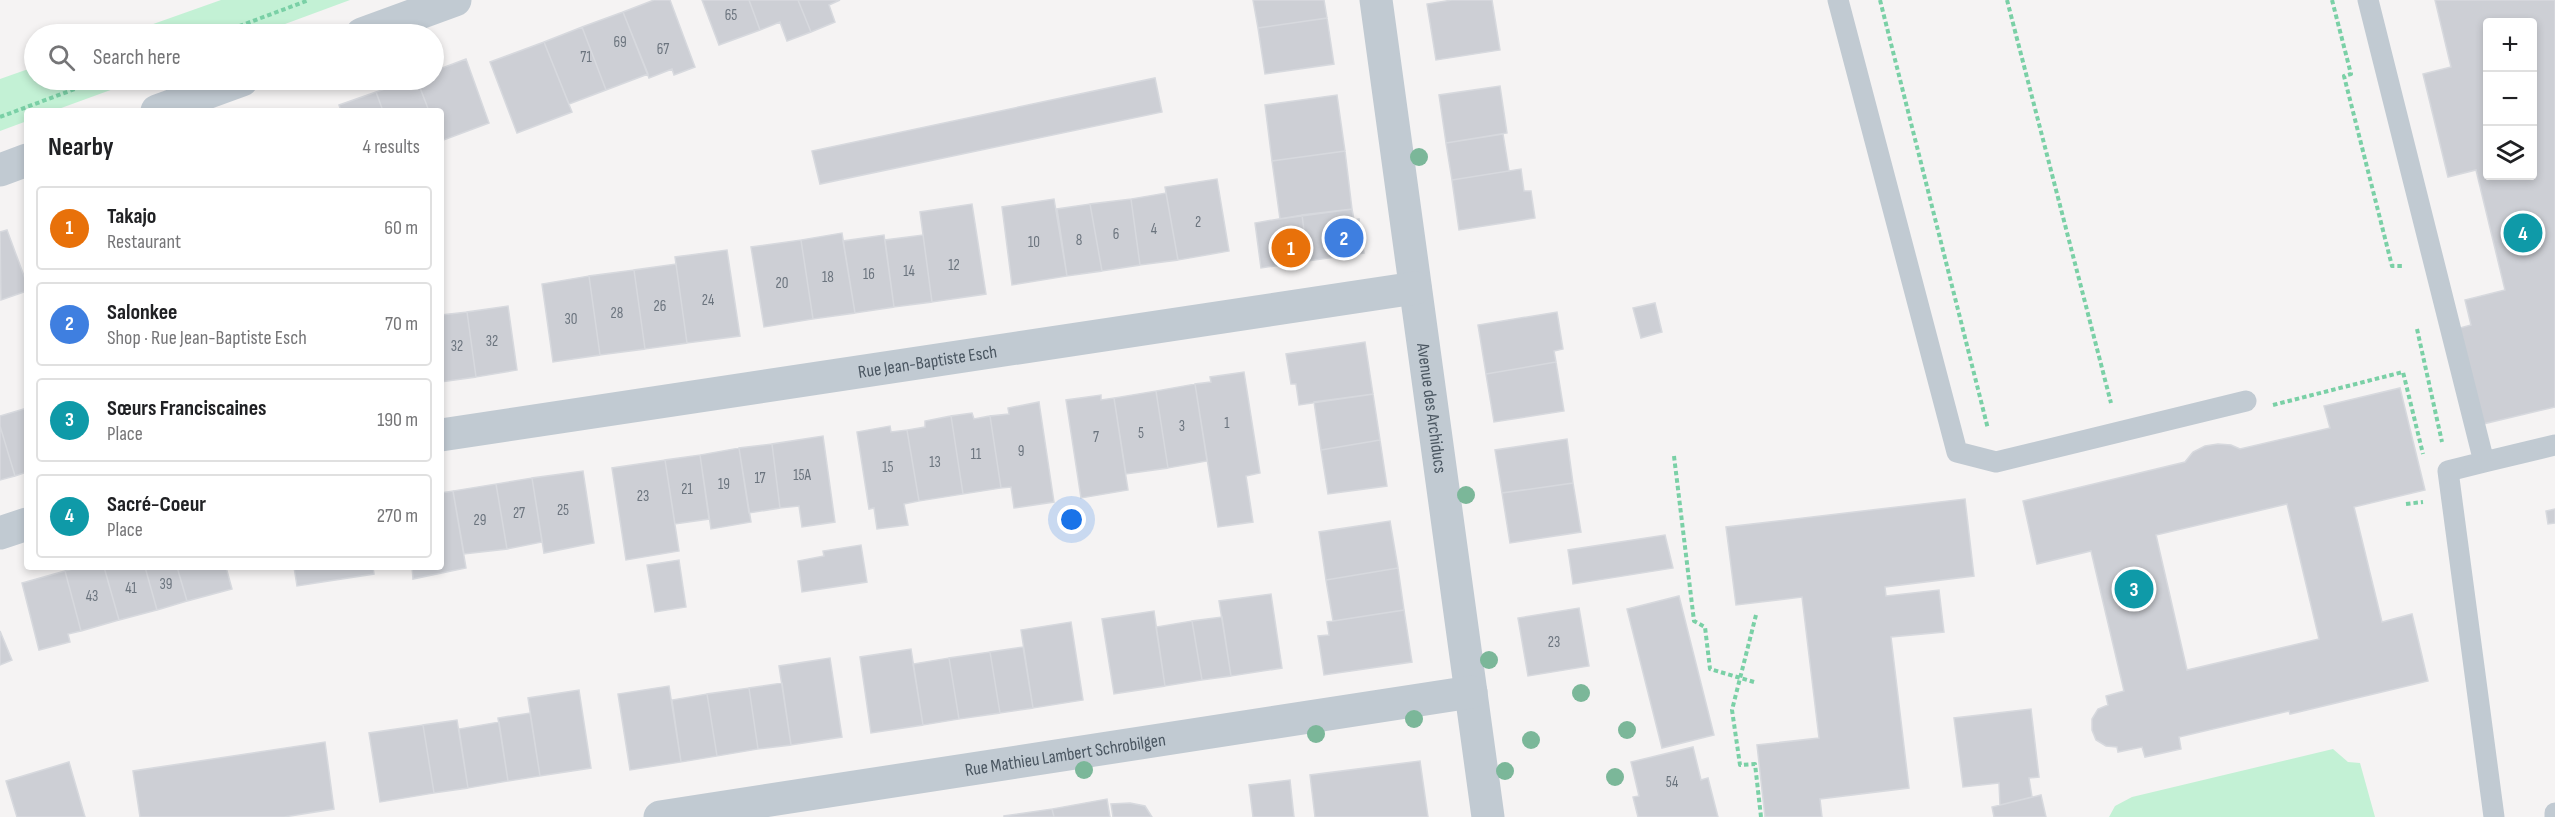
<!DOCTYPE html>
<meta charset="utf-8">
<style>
body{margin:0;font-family:"Sofia Sans Condensed",sans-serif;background:#f6f6f6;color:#202124}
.controls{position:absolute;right:18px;top:18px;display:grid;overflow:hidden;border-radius:6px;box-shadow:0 3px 9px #0003}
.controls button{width:54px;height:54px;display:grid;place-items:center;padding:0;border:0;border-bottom:2px solid #e0e0e0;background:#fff;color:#202124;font:30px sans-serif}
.you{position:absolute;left:1072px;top:520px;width:21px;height:21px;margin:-15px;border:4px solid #fff;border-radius:50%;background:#1a73e8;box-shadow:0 0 0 9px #1a73e833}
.badge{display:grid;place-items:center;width:39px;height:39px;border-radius:50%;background:#1a73e8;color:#fff;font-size:20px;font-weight:700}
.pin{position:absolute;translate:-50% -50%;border:3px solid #fff;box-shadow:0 2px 6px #0006}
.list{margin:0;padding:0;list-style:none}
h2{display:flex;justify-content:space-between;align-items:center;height:78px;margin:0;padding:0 24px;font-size:26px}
h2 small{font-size:20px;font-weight:400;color:#757577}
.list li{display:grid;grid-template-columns:39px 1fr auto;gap:18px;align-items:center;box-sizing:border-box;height:84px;margin:0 12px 12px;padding:0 12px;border:2px solid #e0e0e0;border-radius:6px}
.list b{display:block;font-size:22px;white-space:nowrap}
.list p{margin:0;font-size:20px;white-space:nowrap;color:#757577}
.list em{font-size:20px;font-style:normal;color:#757577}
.icon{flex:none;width:33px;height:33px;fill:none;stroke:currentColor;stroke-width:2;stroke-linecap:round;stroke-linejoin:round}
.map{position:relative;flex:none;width:2555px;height:817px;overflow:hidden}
.search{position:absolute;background:#fff;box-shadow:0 3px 9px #0003;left:24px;top:24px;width:420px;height:66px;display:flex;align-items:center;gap:15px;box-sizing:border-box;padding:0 21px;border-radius:33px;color:#757577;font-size:22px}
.panel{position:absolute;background:#fff;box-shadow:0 3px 9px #0003;left:24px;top:108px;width:420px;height:462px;border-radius:6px}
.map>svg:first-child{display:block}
.green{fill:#c3f1d5}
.building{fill:#cdcfd5;stroke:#d7d9de;stroke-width:1.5;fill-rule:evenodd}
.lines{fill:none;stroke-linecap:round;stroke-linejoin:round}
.path{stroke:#7ad0a6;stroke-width:4;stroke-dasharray:4.5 3;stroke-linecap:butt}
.service{stroke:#c1cad2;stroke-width:21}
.minor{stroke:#c1cad2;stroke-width:33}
.tree{fill:#7bb799}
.labels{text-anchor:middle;stroke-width:5;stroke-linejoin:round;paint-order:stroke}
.number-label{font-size:15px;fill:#6b747e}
.street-label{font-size:18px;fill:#4a5661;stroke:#fff}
</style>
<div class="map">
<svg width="2555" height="817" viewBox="0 0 2555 817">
<rect width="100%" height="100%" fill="#f5f3f3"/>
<path class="green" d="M221 0H350L258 34H125Z
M34 67V80H138L53 111H27V121L0 131V79Z
M2333 749 2348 762 2360 763 2375 817H2109L2115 806 2132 797Z"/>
<path class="building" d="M654 0H670L695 67 674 75 672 69 649 78 623 12Z
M702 0H749L760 30 719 45Z
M749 0H798L811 32 787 41 780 22 760 30Z
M798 0H840L829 5 835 22 811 32Z
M1253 0H1324L1327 18 1258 28Z
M1452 0H1492L1500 50 1436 60 1427 4Z
M2435 0H2555V407L2483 424 2460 328 2471 325 2465 300 2505 290 2476 170 2448 177 2423 74 2451 67ZM2488 22H2532V176H2488Z
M623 12 648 74 606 90 582 27Z
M1327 18 1334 64 1265 74 1258 28Z
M582 27 606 90 569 104 544 42Z
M544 42 572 112 517 133 490 62Z
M466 59 489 123 441 141V111H429L417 80H434V71Z
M1155 78 1162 112 820 184 812 151Z
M411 80H417L429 111H383L376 92Z
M1500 86 1507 133 1446 143 1439 95Z
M376 92 383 111H341L339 105Z
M1337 95 1345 151 1272 161 1265 105Z
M1503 134 1509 171 1452 180 1446 143Z
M1345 151 1352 209 1280 219 1272 161Z
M1521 169 1524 191H1531L1535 218 1459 230 1452 180Z
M1217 179 1229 251 1178 260 1165 187Z
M1166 193 1178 260 1140 265 1131 199Z
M1054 199 1067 276 1012 285 1002 207Z
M1131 199 1140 265 1102 271 1090 204Z
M972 204 986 294 932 302 920 212Z
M1090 204 1102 271 1067 276 1057 209Z
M1352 209 1354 220 1359 219 1364 253 1308 261 1302 215Z
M1302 215 1308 261 1261 268 1255 223Z
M7 230 27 284V291L1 300 0 232Z
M842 233 855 313 813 319 801 240Z
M884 235 894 307 855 313 843 241Z
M923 235 932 302 894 307 885 240Z
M801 240 813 319 764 327 751 247Z
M727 250 740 336 687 343 675 257Z
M676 264 687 343 645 349 634 270Z
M634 270 645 349 600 355 589 276Z
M589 276 600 355 553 362 542 284Z
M1655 303 1662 332 1641 338 1633 308Z
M508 306 517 370 476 377 467 312Z
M467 312 476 377 441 382V315Z
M1557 312 1563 349 1554 351 1556 362 1486 374 1478 325Z
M1365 342 1373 394 1299 405 1296 384H1291L1286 354Z
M1556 362 1564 411 1494 422 1486 374Z
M1244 372 1260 473 1246 476 1253 522 1218 527 1195 384 1211 382 1210 377Z
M1195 384 1207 461 1168 468 1156 391Z
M2400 388 2425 490 2354 507 2382 622 2412 614 2428 681 2290 714 2289 711 2179 737 2181 749 2145 757 2142 747 2118 752 2117 747 2106 746 2096 740 2092 730V719L2098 709 2108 705 2106 696 2124 691 2091 551 2037 564 2023 501 2185 462 2193 452 2205 446 2218 444 2231 445 2240 449 2330 428 2324 406ZM2287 504 2319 639 2187 670 2156 535Z
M1156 391 1168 468 1126 474 1114 398Z
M1373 394 1380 440 1321 450 1314 402Z
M1101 395V400L1114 398 1128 490 1081 498 1066 400Z
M1039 402 1054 502 1014 508 1011 487 1001 488 990 416 1009 414 1008 408Z
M27 408V472L15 476 0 426V416Z
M972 413 974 419 990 416 1001 488 963 494 951 416Z
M951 416 963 494 919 501 907 430 925 427V421Z
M0 426 15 476 0 480Z
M890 426 891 432 907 430 919 501 904 504 908 525 877 529 874 508 869 509 857 432Z
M823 436 835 522 802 527 799 506 780 508 772 444Z
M1567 439 1573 483 1502 493 1495 450Z
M1380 440 1387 486 1328 494 1321 450Z
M772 444 780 508 749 513 739 448Z
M739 448 751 522 711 529 700 455Z
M700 455 709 519 675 524 665 460Z
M665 460 679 551 626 560 612 468Z
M583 471 594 543 544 553 532 478Z
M532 478 542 542 507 549 496 484Z
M1573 483 1581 532 1510 543 1502 493Z
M496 484 507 549 464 554 453 491Z
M453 491 466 568 413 579 412 567H441V493Z
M1965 499 1974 576 1885 587 1886 596 1939 590 1944 632 1891 637 1909 788 1820 799 1822 817H1765L1757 745 1819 738 1802 597 1736 605 1726 527Z
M2555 509V523L2548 524 2546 511Z
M1390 521 1398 568 1326 580 1319 532Z
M1665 535 1673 568 1573 584 1568 550Z
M861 545 867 582 802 592 798 561 824 556 823 551Z
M679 560 686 607 655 612 647 565Z
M80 567H104L119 620 81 631 65 571Z
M104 567H145L157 610 119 620Z
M145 567H177L187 601 157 610Z
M177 567H226L232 589 187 601Z
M294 567H373L374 574 297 586Z
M1398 568 1404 610 1333 621 1326 580Z
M65 571 81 631 68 634 70 642 39 650 22 583Z
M1271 594 1282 668 1231 676 1219 601Z
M1679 596 1714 735 1662 748 1627 609Z
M1579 608 1589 666 1528 676 1518 618Z
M1404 610 1412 662 1324 675 1318 636 1329 635 1327 622Z
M1154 611 1165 686 1114 694 1102 619Z
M1222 617 1231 676 1202 680 1192 621Z
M1192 621 1202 680 1165 686 1156 627Z
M1071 622 1083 700 1033 708 1021 630Z
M0 631 12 660 0 665Z
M1023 647 1033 708 1000 713 990 652Z
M911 649 923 725 871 733 860 657Z
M990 652 1000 713 959 719 949 658Z
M830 658 842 737 791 745 779 666Z
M949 658 959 719 923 725 913 664Z
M782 683 791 745 758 749 749 688Z
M669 686 681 762 630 770 618 694Z
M749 688 758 749 717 756 707 694Z
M579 690 591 768 540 776 528 698Z
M707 694 717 756 681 762 672 700Z
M2031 709 2039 777 2029 778 2032 797 2000 805 1999 783 1963 787 1954 718Z
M530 713 540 776 508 781 498 718Z
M457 720 468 788 434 793 423 725Z
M499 722 508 781 468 788 459 729Z
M423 725 434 793 380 802 369 733Z
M325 742 334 809 284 817H140L133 771Z
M1693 747 1701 780 1708 778 1718 817H1638L1633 797 1639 796 1631 762Z
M1420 761 1428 817H1315L1310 775Z
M69 762 85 817H17L6 781Z
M1290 780 1294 817H1253L1249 785Z
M2041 795 2046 817H1994L1992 807Z
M1107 799 1110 817H1054L1052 809Z
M1130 803 1145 806 1152 817H1113L1111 804Z
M1052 809 1054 817H1004V816Z"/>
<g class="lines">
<path class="path" d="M1880 0 1988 429
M2007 0 2111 403
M2332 0 2351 74 2344 76 2392 266H2404
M218 34 309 0
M0 117 99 80
M2417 329 2442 442
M2273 405 2403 372 2423 454
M1674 456 1694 621 1705 627 1710 669 1754 682
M2406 504 2423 502
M1756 615 1732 710 1740 765 1755 764 1761 817"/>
<path class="service" d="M1838 0 1957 452 1996 462 2246 401
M2368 0 2484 462 2448 471 2494 817
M2484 462 2555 445
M2555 817V813"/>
<g class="minor">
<path id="s1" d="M1376 0 1488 817"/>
<path d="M362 34 455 0"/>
<path d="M157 111 242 80"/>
<path d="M0 170 27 160"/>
<path id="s2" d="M441 435 1415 288"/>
<path d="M0 533 27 524"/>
<path id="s3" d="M660 817 1471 692"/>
</g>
</g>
<g class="tree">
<circle cx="1419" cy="157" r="9"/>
<circle cx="1466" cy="495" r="9"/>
<circle cx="1489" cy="660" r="9"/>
<circle cx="1581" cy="693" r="9"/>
<circle cx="1414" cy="719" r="9"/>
<circle cx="1627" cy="730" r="9"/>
<circle cx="1316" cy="734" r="9"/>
<circle cx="1531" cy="740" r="9"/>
<circle cx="1084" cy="770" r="9"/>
<circle cx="1505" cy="771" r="9"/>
<circle cx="1615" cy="777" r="9"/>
</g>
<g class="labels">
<g class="number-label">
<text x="731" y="20">65</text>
<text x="620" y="47">69</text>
<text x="663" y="54">67</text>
<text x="586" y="62">71</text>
<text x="1198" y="227">2</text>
<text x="1154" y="234">4</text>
<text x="1116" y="239">6</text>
<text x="1079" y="245">8</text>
<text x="1034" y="247">10</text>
<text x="954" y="270">12</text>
<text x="909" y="276">14</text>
<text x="869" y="279">16</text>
<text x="828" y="282">18</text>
<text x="782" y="288">20</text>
<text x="708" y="305">24</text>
<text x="660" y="311">26</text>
<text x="617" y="318">28</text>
<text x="571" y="324">30</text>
<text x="492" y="346">32</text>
<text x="457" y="351">32</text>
<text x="1227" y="428">1</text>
<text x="1182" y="431">3</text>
<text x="1141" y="438">5</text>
<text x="1096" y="442">7</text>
<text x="1021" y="456">9</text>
<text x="976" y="459">11</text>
<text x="935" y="467">13</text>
<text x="888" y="472">15</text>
<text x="802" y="480">15A</text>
<text x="760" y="483">17</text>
<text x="724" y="489">19</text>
<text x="687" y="494">21</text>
<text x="643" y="501">23</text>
<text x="563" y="515">25</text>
<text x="519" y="518">27</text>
<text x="480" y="525">29</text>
<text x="166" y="589">39</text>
<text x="131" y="593">41</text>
<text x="92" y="601">43</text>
<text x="1554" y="647">23</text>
<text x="1672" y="787">54</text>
</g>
<g class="street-label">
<text dy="6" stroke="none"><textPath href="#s2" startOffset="492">Rue Jean-Baptiste Esch</textPath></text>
<text dy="6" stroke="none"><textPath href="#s1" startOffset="412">Avenue des Archiducs</textPath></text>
<text dy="6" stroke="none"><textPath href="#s3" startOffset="410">Rue Mathieu Lambert Schrobilgen</textPath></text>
</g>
</g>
</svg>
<div class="controls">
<button>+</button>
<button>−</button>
<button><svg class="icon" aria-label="layers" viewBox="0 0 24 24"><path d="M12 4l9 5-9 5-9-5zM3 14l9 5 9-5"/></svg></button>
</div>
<div class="you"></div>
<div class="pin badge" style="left:1291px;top:248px;background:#e8710a">1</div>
<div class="pin badge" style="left:1344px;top:238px;background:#3f7fe0">2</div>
<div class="pin badge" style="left:2134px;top:589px;background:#0f9aa8">3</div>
<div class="pin badge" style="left:2523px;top:233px;background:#0f9aa8">4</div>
<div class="search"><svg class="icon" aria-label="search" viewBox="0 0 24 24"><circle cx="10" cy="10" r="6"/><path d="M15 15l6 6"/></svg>Search here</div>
<section class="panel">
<h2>Nearby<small>4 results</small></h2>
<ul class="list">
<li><span class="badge" style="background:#e8710a">1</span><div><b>Takajo</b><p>Restaurant</p></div><em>60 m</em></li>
<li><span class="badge" style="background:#3f7fe0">2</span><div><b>Salonkee</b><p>Shop · Rue Jean-Baptiste Esch</p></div><em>70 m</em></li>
<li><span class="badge" style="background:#0f9aa8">3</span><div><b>Sœurs Franciscaines</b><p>Place</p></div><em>190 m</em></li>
<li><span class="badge" style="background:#0f9aa8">4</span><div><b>Sacré-Coeur</b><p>Place</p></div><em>270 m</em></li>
</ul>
</section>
</div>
